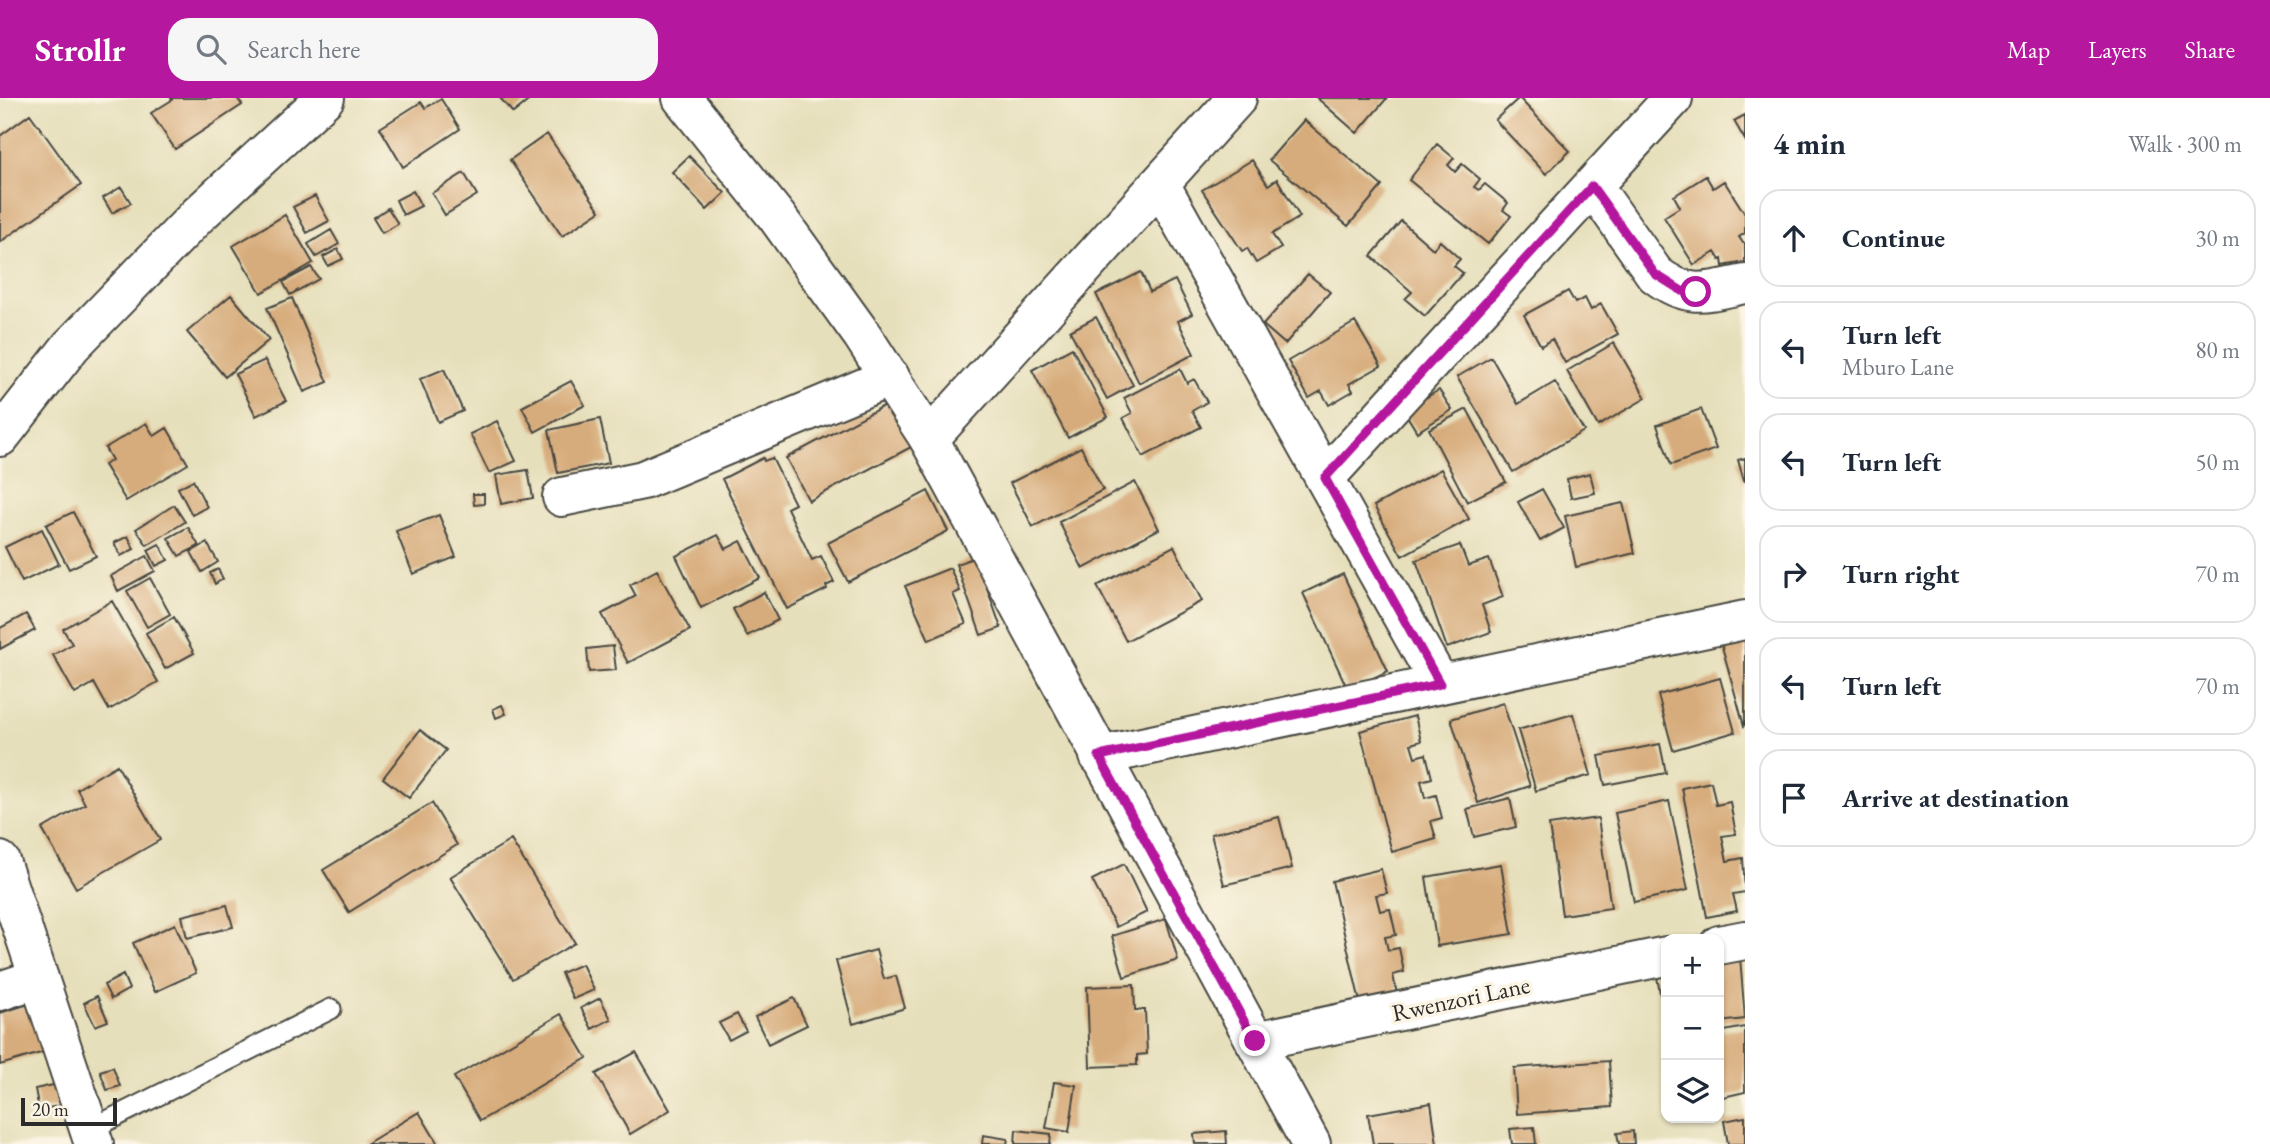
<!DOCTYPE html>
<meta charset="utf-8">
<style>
body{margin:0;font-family:"EB Garamond",serif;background:#f6f6f7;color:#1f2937}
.controls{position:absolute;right:21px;bottom:21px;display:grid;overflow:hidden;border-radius:14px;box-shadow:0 2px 5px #0004}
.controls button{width:63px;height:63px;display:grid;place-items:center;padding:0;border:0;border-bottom:2px solid #e0e1e3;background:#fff;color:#1f2937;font:35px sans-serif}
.scale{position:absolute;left:21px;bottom:18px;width:96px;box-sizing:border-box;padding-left:7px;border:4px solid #2b2b2b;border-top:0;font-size:19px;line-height:24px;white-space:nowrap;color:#2b2b2b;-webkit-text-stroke:5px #fcf5e5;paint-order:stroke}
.stop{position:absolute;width:21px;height:21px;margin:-16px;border:5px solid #b5179e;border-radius:50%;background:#fff}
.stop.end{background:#b5179e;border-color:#fff;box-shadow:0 2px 7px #0008}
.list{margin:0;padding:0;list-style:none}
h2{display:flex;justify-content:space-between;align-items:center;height:91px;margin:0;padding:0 28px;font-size:30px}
h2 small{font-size:23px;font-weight:400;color:#747a83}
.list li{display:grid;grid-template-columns:46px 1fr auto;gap:21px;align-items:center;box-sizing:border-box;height:98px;margin:0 14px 14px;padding:0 14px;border:2px solid #e0e1e3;border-radius:21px}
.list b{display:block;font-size:26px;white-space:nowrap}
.list p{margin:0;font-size:23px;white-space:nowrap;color:#747a83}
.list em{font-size:23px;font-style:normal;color:#747a83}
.icon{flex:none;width:38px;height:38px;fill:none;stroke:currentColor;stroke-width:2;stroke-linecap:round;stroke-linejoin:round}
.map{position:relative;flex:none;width:1745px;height:1046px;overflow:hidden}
header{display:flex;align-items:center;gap:42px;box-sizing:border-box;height:98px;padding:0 35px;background:#b5179e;color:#fff}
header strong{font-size:33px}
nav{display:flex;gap:38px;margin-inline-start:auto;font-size:24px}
.search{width:490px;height:63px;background:#f6f6f7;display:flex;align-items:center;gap:18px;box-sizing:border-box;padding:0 24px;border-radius:21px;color:#747a83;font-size:26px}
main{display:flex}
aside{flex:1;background:#fff}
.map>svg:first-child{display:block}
.building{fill:#d7ac7b}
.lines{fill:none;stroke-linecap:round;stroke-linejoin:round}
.service-casing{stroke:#474641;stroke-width:23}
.minor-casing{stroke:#474641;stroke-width:42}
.tertiary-casing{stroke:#474641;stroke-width:42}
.service{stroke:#fff;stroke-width:19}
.minor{stroke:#fff;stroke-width:38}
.tertiary{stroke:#fff;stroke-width:38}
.route{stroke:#b5179e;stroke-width:9}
.labels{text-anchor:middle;stroke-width:7;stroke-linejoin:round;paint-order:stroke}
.street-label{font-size:24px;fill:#2b2b2b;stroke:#fcf5e5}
</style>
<header>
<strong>Strollr</strong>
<div class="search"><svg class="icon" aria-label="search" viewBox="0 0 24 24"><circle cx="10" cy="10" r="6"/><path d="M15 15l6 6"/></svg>Search here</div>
<nav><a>Map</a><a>Layers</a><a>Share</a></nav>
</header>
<main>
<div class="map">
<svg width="1745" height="1046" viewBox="0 0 1745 1046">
<rect width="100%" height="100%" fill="#fcf5e5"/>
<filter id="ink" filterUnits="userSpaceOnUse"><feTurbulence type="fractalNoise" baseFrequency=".0143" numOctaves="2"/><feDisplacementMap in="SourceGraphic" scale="14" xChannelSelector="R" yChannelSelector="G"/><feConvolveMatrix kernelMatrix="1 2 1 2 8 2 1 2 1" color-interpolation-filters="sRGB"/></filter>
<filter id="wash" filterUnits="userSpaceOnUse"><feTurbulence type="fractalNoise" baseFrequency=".00686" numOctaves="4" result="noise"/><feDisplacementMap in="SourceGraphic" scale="28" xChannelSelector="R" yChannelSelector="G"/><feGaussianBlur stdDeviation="1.57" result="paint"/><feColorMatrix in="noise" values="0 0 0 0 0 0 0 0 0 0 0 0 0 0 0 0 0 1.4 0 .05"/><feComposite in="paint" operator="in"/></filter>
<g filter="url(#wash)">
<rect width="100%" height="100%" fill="#e6dfbb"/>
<g id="blocks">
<path class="building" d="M171 0H237L242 7 175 51 151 15 172 2Z
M500 0H532L513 15Z
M1317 0H1387L1357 35Z
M1519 0 1570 53 1546 76 1495 22Z
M441 1 460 31 403 69 380 30 421 4 425 10Z
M30 16 81 87 0 144V38Z
M1745 17V42L1734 23Z
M1304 22 1382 88 1348 128 1269 62Z
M547 36 600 113 562 138 510 62Z
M1437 46 1454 60 1448 67 1455 74 1462 66 1480 81 1474 89 1479 92 1485 86 1508 105 1503 112 1511 118 1488 146 1409 82Z
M689 58 725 95 707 112 672 74Z
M1252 62 1268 87 1277 81 1300 119 1272 136 1281 150 1256 165 1247 150 1242 153 1202 92Z
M464 75 477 97 445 117 432 95Z
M1706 78 1713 90 1724 83 1745 116V135L1739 139 1743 145H1745V164L1723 168 1722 161 1720 162 1715 154 1694 167 1664 119 1680 109 1674 98Z
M121 89 131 105 112 115 103 100Z
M413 93 421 108 403 117 396 102Z
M315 98 329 123 307 135 293 109Z
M388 110 398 126 382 135 373 120Z
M285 117 313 165 261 195 233 148Z
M1401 123 1433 151 1440 143 1460 161 1454 168 1463 175 1425 218 1405 201 1412 194 1371 158Z
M331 132 339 146 316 159 308 146Z
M338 151 343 161 328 168 323 159Z
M311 169 319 181 290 197 283 184Z
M1141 174 1150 194 1175 182 1192 216 1178 223 1194 256 1139 285 1096 196Z
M1308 176 1330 194 1285 246 1263 227Z
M1568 193 1575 205 1585 200 1591 212 1601 206 1618 236 1565 265 1552 241 1541 248 1524 217Z
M231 197 269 242 225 279 187 234Z
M292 200 328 284 304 294 267 210Z
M1096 219 1133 287 1107 301 1070 233Z
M1355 224 1381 268 1349 286 1353 293 1329 307 1321 293 1309 300 1288 263Z
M1614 245 1646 300 1598 328 1567 273Z
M1072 250 1108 319 1068 340 1032 272Z
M1491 259 1518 306 1555 284 1584 333 1513 374 1457 279Z
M265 262 286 303 256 318 235 276Z
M444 271 463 313 438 324 420 281Z
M1180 271 1187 285 1194 281 1207 304 1192 313 1201 329 1143 359 1123 320 1132 315 1124 300Z
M571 283 585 307 535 334 522 309Z
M1439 292 1452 312 1417 334 1404 313Z
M889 305 913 348 809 403 786 360Z
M1467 311 1506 384 1467 404 1429 331Z
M1701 311 1716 351 1671 367 1657 327Z
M600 321 609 365 558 375 549 332Z
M497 323 516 363 489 375 470 336Z
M146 325 154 338 167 330 188 366 126 403 104 367 112 362 105 350Z
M1081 349 1103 392 1033 429 1010 385Z
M763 360 764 363 772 360 795 406 787 410 812 462 821 458 834 484 826 488 827 491 787 511 722 381Z
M1745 360V383H1744L1738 362Z
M1441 371 1469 421 1402 458 1374 408Z
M528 372 533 400 501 406 496 377Z
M1590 375 1595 395 1571 400 1567 381Z
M193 382 207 409 192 417 178 390Z
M1135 384 1159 431 1083 471 1059 424Z
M1542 391 1564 430 1540 443 1518 404Z
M928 393 948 433 848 484 828 445Z
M473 396H484V406L474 407Z
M1623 405 1635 455 1576 469 1565 418Z
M174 407 185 424 147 447 136 431Z
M73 414 96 458 69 471 46 427Z
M439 417 456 459 413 476 396 433Z
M188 429 199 448 179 458 168 440Z
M42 431 59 466 22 484 5 449Z
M718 437 726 451 741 443 760 480 701 510 676 458Z
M128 438 134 451 121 458 114 445Z
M207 445 218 464 202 474 191 454Z
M159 446 168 462 156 468 148 452Z
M1460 447 1468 468 1489 461 1503 499 1482 507 1491 534 1447 550 1416 462Z
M1174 448 1202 503 1126 543 1097 488Z
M147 458 155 473 118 493 111 478Z
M976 459 1001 530 981 537 956 466Z
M950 470 960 493 953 496 966 526 929 542 905 488Z
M218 471 223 481 215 486 210 475Z
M657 472 690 532 628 565 602 516 636 498 630 487Z
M1343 476 1388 573 1348 592 1303 495Z
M150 480 170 516 147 529 127 493Z
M764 494 778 522 747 538 733 511Z
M112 503 158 584 109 612 94 585 75 596 53 557 72 546 63 531Z
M26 516 35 532 0 551V530Z
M174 519 194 555 165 571 146 535Z
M1745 538V627L1744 628 1721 545Z
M613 548 616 572 589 574 587 551Z
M1720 580 1735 634 1673 652 1658 597Z
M1503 605 1530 688 1478 705 1451 621Z
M502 607 506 616 496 620 493 611Z
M1573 616 1591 677 1536 693 1518 632Z
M1415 618 1421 643 1411 646 1415 659 1426 656 1432 680 1421 683 1425 700 1436 697 1442 720 1431 723 1436 741 1392 754 1360 633Z
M420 632 446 652 409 700 383 680Z
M1660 646 1666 675 1605 687 1599 658Z
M117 667 160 742 76 790 42 731 85 706 77 691Z
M1711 684 1716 707 1730 704 1736 736 1722 738 1727 763 1743 760 1745 794 1733 796 1737 813 1707 819 1682 690Z
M1510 700 1516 729 1474 739 1467 711Z
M1669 703 1688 792 1634 804 1615 715Z
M432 705 457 747 349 814 323 772Z
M1279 719 1292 770 1224 787 1211 736Z
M1598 720 1611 810 1562 817 1549 727Z
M511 742 575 845 513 881 450 779Z
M1124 766 1147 814 1116 829 1092 782Z
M1501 766 1512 836 1437 848 1426 779Z
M1381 771 1387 795 1376 797 1380 813 1390 811 1396 837 1385 839 1388 852 1399 850 1404 874 1393 877 1397 896 1360 904 1332 783Z
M227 807 233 829 187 840 182 818Z
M1166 821 1178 862 1124 879 1112 838Z
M175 826 196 875 155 894 133 845Z
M876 852 884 881 896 878 905 910 853 926 836 863Z
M1740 859 1745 921 1719 924V861Z
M582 866 594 892 573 901 561 875Z
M123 877 129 891 111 901 104 887Z
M1666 877V922H1665L1657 879Z
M1134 887 1135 912H1145L1147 956 1137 957V967L1090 969 1087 889Z
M97 898 108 923 95 928 84 905Z
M600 900 611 921 592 931 581 910Z
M794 900 807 927 768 946 755 919Z
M29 906 44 954 0 967V915Z
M561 916 587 960 480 1023 454 979Z
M737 916 746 933 729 942 719 925Z
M1745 929V994L1719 1000V934Z
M636 954 670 1012 630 1036 596 976Z
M1609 963 1612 1009 1517 1016 1514 970Z
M113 969 120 988 107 992 100 973Z
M1054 984 1076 987 1069 1034 1046 1030Z
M58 986 63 1007 39 1012 35 991Z
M1431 1005 1437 1046H1373L1368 1016Z
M419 1014 438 1046H366Z
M1745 1019V1046H1728L1724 1023Z
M1534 1029 1536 1046H1512L1510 1031Z
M1016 1032 1051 1036 1050 1046H1015Z
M1226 1033 1227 1046H1195L1194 1036Z
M1633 1033 1634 1046H1619L1617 1035Z
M983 1037 1008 1041 1007 1046H982Z"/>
</g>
</g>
<g filter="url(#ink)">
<use href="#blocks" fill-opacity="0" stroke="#474641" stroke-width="2"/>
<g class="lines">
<defs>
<path id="service" d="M89 1032 331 911"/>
<path id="minor" d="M1160 86 1440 586
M1593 88 1655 176C1688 202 1706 194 1745 186
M0 339 71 248 198 117 325 0
M929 341 1237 0
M1325 380 1673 0
M562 399 643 382 890 279
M1099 658 1745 522
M0 763 94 1046
M1719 847 1745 842
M0 893 39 880
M1255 943 1666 858"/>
<path id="tertiary" d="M682 0 777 119 862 237 929 341 1311 1046"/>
</defs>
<use href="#service" class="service-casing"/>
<use href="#minor" class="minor-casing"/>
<use href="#tertiary" class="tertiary-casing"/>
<use href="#service" class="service"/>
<use href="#minor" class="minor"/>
<use href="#tertiary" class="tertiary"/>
</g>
</g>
<g class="lines" filter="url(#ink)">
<path class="route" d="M1255 943 1099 658 1440 586 1325 380 1592 88 1655 176 1682 193 1696 194"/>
</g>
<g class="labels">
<g class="street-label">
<text transform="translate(1461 901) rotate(-12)" y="8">Rwenzori Lane</text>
</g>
</g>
</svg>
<div class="controls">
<button>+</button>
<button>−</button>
<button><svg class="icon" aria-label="layers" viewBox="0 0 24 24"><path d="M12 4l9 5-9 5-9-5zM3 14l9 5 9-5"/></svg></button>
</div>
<div class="scale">20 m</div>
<div class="stop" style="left:1696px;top:194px"></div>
<div class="stop end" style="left:1255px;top:943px"></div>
</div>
<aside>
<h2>4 min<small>Walk · 300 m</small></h2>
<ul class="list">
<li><svg class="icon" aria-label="ahead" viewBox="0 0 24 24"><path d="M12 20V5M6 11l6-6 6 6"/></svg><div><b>Continue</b></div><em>30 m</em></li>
<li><svg class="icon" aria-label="left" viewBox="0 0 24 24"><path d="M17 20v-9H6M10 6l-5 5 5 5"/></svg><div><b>Turn left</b><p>Mburo Lane</p></div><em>80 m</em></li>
<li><svg class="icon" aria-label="left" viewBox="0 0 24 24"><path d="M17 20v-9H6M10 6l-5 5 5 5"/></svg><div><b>Turn left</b></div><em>50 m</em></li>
<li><svg class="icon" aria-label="right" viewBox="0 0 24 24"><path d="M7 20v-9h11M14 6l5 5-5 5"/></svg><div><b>Turn right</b></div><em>70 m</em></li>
<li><svg class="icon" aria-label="left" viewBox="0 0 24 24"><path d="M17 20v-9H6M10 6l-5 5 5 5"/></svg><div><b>Turn left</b></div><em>70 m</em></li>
<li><svg class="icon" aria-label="arrive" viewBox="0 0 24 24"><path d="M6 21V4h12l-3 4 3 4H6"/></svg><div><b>Arrive at destination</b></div></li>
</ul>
</aside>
</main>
